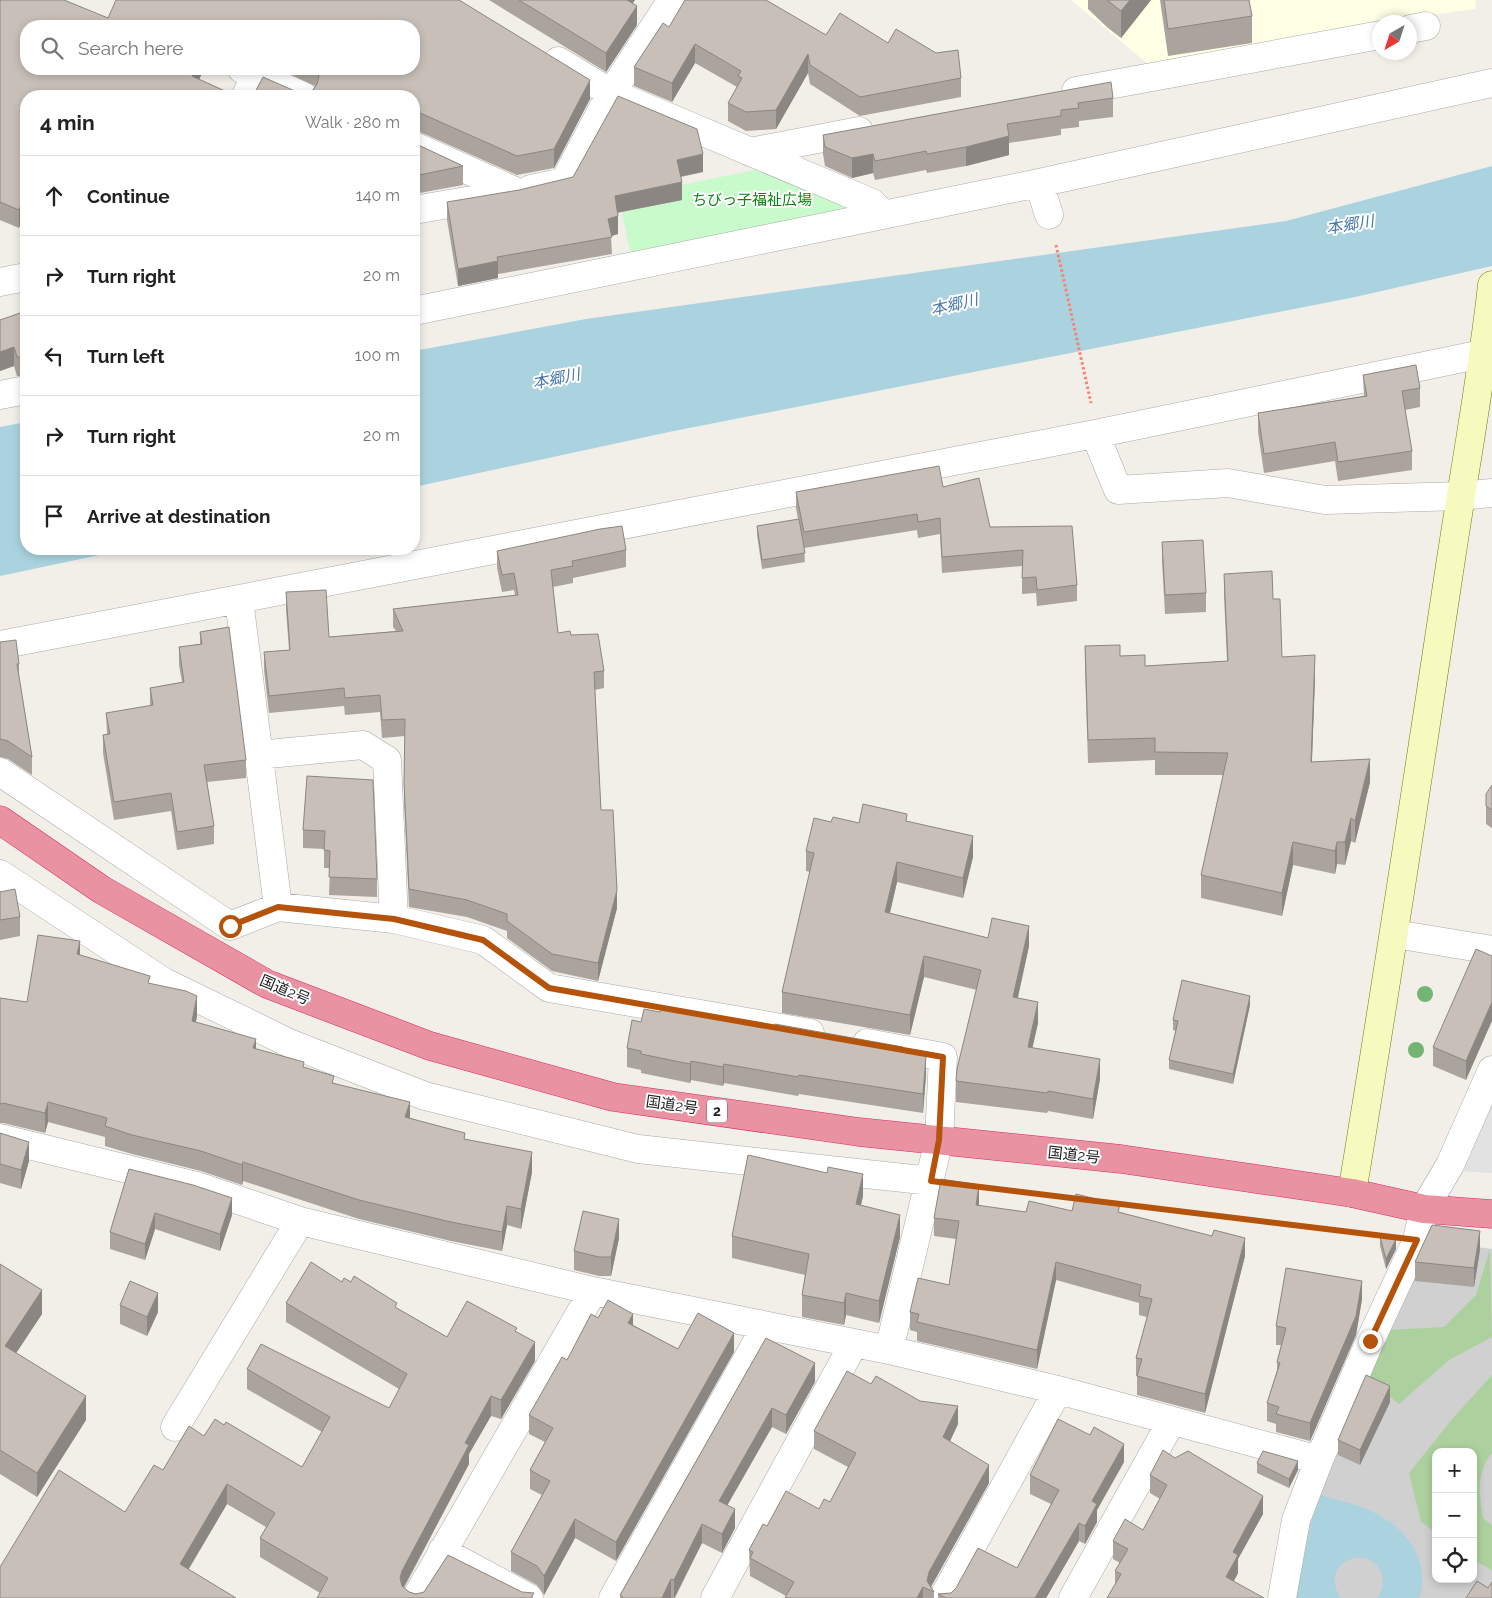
<!DOCTYPE html>
<meta charset="utf-8">
<style>
body{margin:0;font-family:Raleway,"Noto Sans JP",sans-serif;background:#f2f2f2;color:#222}
.controls{position:absolute;right:15px;bottom:15px;display:grid;overflow:hidden;border-radius:10px;box-shadow:0 2px 8px #0003}
.controls button{width:45px;height:45px;display:grid;place-items:center;padding:0;border:0;border-bottom:1px solid #e0e0e0;background:#fff;color:#222;font:25px sans-serif}
.compass{position:absolute;left:1372px;top:15px;width:45px;height:45px;border-radius:50%;background:#fff;box-shadow:0 2px 8px #0003;rotate:219deg}
.stop{position:absolute;width:15px;height:15px;margin:-11px;border:4px solid #b45309;border-radius:50%;background:#fff}
.stop.end{background:#b45309;border-color:#fff;box-shadow:0 1px 5px #0008}
.list{margin:0;padding:0;list-style:none}
h2{display:flex;justify-content:space-between;align-items:center;height:65px;margin:0;padding:0 20px;font-size:21px}
h2 small{font-size:16px;font-weight:400;color:#767676}
.list li{display:grid;grid-template-columns:32px 1fr auto;gap:15px;align-items:center;box-sizing:border-box;height:80px;padding:0 20px;border-top:1px solid #e0e0e0}
.list b{display:block;font-size:19px;white-space:nowrap}
.list em{font-size:16px;font-style:normal;color:#767676}
.icon{flex:none;width:28px;height:28px;fill:none;stroke:currentColor;stroke-width:2;stroke-linecap:round;stroke-linejoin:round}
.map{position:relative;flex:none;width:1492px;height:1598px;overflow:hidden}
.search{position:absolute;background:#fff;box-shadow:0 2px 8px #0003;left:20px;top:20px;width:400px;height:55px;display:flex;align-items:center;gap:12px;box-sizing:border-box;padding:0 18px;border-radius:20px;color:#767676;font-size:19px}
.panel{position:absolute;background:#fff;box-shadow:0 2px 8px #0003;left:20px;top:90px;width:400px;height:465px;border-radius:20px}
.map>svg:first-child{display:block}
.education{fill:#ffffe5}
.religious{fill:#d0d0d0;fill-rule:evenodd}
.forest{fill:#add19e}
.park{fill:#c8facc}
.parking{fill:#e2e2e2}
.water{fill:#aad3df}
.lines{fill:none;stroke-linecap:round;stroke-linejoin:round}
.street-casing{stroke:#a9a9a9;stroke-width:29}
.secondary-casing{stroke:#707d05;stroke-width:29}
.highway-casing{stroke:#dc2a67;stroke-width:29}
.path{stroke:#fa8072;stroke-width:3;stroke-dasharray:2.5 2.5;stroke-linecap:butt}
.street{stroke:#fff;stroke-width:28}
.secondary{stroke:#f7fabf;stroke-width:28}
.highway{stroke:#e892a2;stroke-width:28}
.tree{fill:#74b475}
.wall{fill:#aba49e}
.shaded-wall{fill:#8b8681}
.building{fill:#c7bfb8;stroke:#8b8681}
.route{stroke:#b45309;stroke-width:6}
.labels{text-anchor:middle;stroke-width:4;stroke-linejoin:round;paint-order:stroke}
.shield{fill:#fff;stroke:#646464;stroke-width:1}
.shield-label{font-size:14px;font-weight:bold;fill:#222}
.park-label{font-size:15px;fill:#0c8416;stroke:#fff}
.street-label{font-size:15px;fill:#222;stroke:#fff}
.water-label{font-size:16px;font-style:italic;fill:#4a7aab;stroke:#fff}
</style>
<div class="map">
<svg width="1492" height="1598" viewBox="0 0 1492 1598">
<rect width="100%" height="100%" fill="#f2efe9"/>
<path class="education" d="M1071 0H1476L1475 9 1380 22 1379 24 1147 63Z"/>
<path class="religious" d="M1429 1241 1492 1249V1598H1296L1311 1515 1319 1485ZM1436 1452H1473V1579H1436Z"/>
<path class="forest" d="M1490 1249 1492 1337 1449 1360 1399 1404 1365 1376 1387 1330 1444 1327 1476 1295Z
M1492 1375V1453C1476 1473 1479 1494 1483 1518L1492 1525V1570L1473 1560V1452H1436V1533L1421 1522 1409 1473 1453 1418Z"/>
<path class="park" d="M759 169 848 202 850 210 631 256 619 198Z"/>
<path class="parking" d="M1492 1095V1173L1460 1171Z"/>
<path class="water" d="M1492 166V266L1355 297 669 432 414 487V351L586 319 1286 221Z
M26 422V549H128L0 576V427Z
M1317 1494C1333 1499 1352 1503 1369 1510 1404 1526 1432 1558 1419 1598H1377C1382 1591 1384 1584 1382 1576 1373 1540 1316 1562 1341 1598H1296Z"/>
<g class="lines">
<defs>
<path id="street" d="M1410 29 1426 26
M558 61 611 93 872 203 883 215
M242 69 303 96
M1076 91 1380 35
M246 96 255 75
M414 146 517 192
M750 152 859 131
M1039 183 1049 215
M531 189 564 182 611 93 672 0
M414 210 484 198
M0 282 26 277
M414 311 1039 183 1492 83
M0 395 26 390
M1095 434 1118 490 1228 483 1325 500 1460 496 1492 493
M239 600 278 907
M0 645 1095 434 1492 352
M258 755 363 745 387 760 394 919
M0 772 230 926 278 907 394 919 483 940 549 988 810 1033
M0 874 164 982 289 1043 425 1096 638 1149 931 1181
M1395 934 1492 950
M867 1043 943 1057 939 1140 889 1350
M0 1138 197 1186 300 1221 593 1291 889 1350 1058 1390 1319 1460
M175 1427 300 1221
M442 1551 529 1598
M416 1598 593 1291
M613 1598 766 1326
M715 1598 854 1343
M943 1598 1058 1390
M1073 1598 1171 1422
M1282 1598 1296 1520 1319 1460 1370 1341 1417 1240 1424 1209 1450 1165 1492 1070"/>
<path id="secondary" d="M1352 1193C1387 982 1419 771 1451 559 1465 467 1482 376 1492 285"/>
<path id="highway" d="M0 820 102 890 267 984 430 1046 613 1097 859 1132 1121 1159 1352 1193 1424 1209 1492 1214"/>
</defs>
<use href="#street" class="street-casing"/>
<use href="#secondary" class="secondary-casing"/>
<use href="#highway" class="highway-casing"/>
<path class="path" d="M1056 245 1091 403
M976 1186 1079 1199
M1108 1202 1385 1236"/>
<use href="#street" class="street"/>
<use href="#secondary" class="secondary"/>
<use href="#highway" class="highway"/>
</g>
<g class="tree">
<circle cx="1425" cy="994" r="8"/>
<circle cx="1416" cy="1050" r="8"/>
</g>
<path class="wall" d="M0 0 108 18 459 0 590 99 554 168 517 175 420 132 414 131V96H253L297 92 305 93 313 90 315 86 279 69H414V26H26L204 69 199 79 26 96 19 228 0 220Z
M489 0H635L632 3 637 25 606 72Z
M1088 0H1151L1121 38 1108 28 1088 9Z
M1160 0H1249L1252 16V43L1168 56Z
M669 27 826 35 888 43 961 78V97L860 116 810 84 808 73 776 129 746 131 728 121V103L737 87 695 63 672 102 634 86V67Z
M1113 98V117L1079 121V127L1061 129V135L1009 143V155L966 166 927 173 926 170 875 180 873 173 852 178 825 166 823 154V135Z
M414 143 463 166V185L414 194Z
M703 172 681 177 682 200 617 213 618 234 611 236 612 254 498 274V278L458 286 447 220V202Z
M26 311V376H17L14 366 0 371V320Z
M1363 375 1420 388V407L1405 410 1412 451V470L1338 481 1335 461 1264 473 1258 432V413L1364 396Z
M943 487 990 527 1077 585V601L1037 606 1036 593 1022 594V566L942 573 940 534 918 538 917 530 804 548 805 562 762 569 757 535V526L798 519 796 508V492Z
M1162 542 1206 593V612L1165 614 1162 561Z
M626 550V567L573 578V583L553 587 558 633 571 635 604 671V688L595 690 601 810 617 908 598 981 552 971 507 938V931L467 917 409 907 404 800 405 736 382 738 380 712 345 715 344 706 269 713 264 670V652L289 650 286 610V592L329 637 396 631 393 627V609L515 595 514 590 502 592 497 568V551Z
M1224 574 1273 599 1282 657 1315 678 1312 762 1370 782 1355 843 1351 841 1345 865 1337 864 1335 874 1293 865 1282 916 1201 898V875L1223 775H1155V760L1088 763 1085 669V646L1120 656 1145 666 1227 661 1224 596Z
M200 632 246 760V778L207 782 214 826V844L177 850 171 811 114 820 103 753V735L107 734 106 713 150 706V688L182 682 179 665V647L200 644Z
M0 642 19 664V677L32 757V775L8 759 0 757Z
M307 776 377 879V897L329 895 330 868H324V849L303 848V830Z
M1492 785V828L1486 824V794Z
M907 821 973 857 963 898 897 882 890 913 988 938 1029 946 1018 998 1038 1023 1032 1048 1100 1079 1093 1119 1048 1111 1047 1113 956 1102V1081L977 990 924 977 910 1035 782 1013V992L810 872 806 871V851L831 822 859 823Z
M0 892 20 917V936L0 940Z
M80 955 150 984 197 1016 196 1022 256 1049 304 1067 334 1083 410 1118 465 1139 532 1172 521 1229 507 1225 502 1251 451 1241 359 1219 243 1181 242 1185 201 1171 132 1154 105 1146V1137L48 1122 45 1133 3 1123H0V998L27 1002Z
M1492 956 1466 1080 1433 1066V1047Z
M1250 1005 1233 1084 1169 1069V1060L1176 1031 1173 1030V1020Z
M660 1012 903 1052 926 1075 923 1113 799 1094 798 1096 724 1083 723 1086 691 1080 690 1083 641 1073V1070L627 1067V1048L641 1022Z
M0 1133 29 1161 21 1189 0 1183Z
M129 1169 232 1215 220 1251 155 1229 145 1260 110 1249V1232Z
M863 1196 861 1205 900 1237 879 1323 846 1315 844 1325 802 1317V1295L805 1275 732 1258V1236Z
M979 1203V1206L1026 1212 1072 1211 1120 1212 1245 1256 1205 1413 1137 1395V1376H1136V1358L1147 1317 1139 1315V1303L1056 1280 1037 1369 917 1341V1332L910 1330V1312L949 1285 956 1239 934 1236V1218Z
M1380 1237 1396 1249 1386 1269 1380 1246Z
M619 1238 611 1276H599L574 1270V1251Z
M1480 1250 1474 1287 1415 1281V1262Z
M0 1264 42 1314 16 1353 86 1420 37 1497 0 1474Z
M342 1282H351L447 1337 517 1332 535 1361 501 1419 491 1416 469 1454V1464L404 1588 409 1592 416 1594 522 1592 534 1598 320 1593 260 1557V1538L266 1527 227 1504 189 1569 0 1598 125 1512 163 1470 204 1436 224 1425 302 1467 322 1432 247 1389V1369L389 1408 399 1389 286 1322V1303Z
M1362 1299 1356 1335 1310 1441 1276 1432V1424L1267 1421V1403L1277 1370V1362L1281 1345H1276V1326Z
M120 1305 158 1312 147 1336 120 1324Z
M598 1318 633 1325 678 1349 734 1352 616 1561 575 1538 544 1595 537 1585 511 1571V1552L542 1495 530 1489V1470L545 1442 529 1434V1415L567 1360Z
M766 1338 815 1382 786 1434 772 1427 727 1505 735 1528 722 1553 702 1543 675 1598H620V1595Z
M871 1384 958 1424 950 1441 989 1483 931 1587 934 1592V1598H785L786 1596 750 1576 749 1550 767 1526 819 1509 830 1502 848 1467 814 1449V1431Z
M1390 1402 1360 1465 1338 1455V1440Z
M1124 1462 1097 1510V1522L1085 1544 1079 1541 1046 1598H938V1594L951 1593 1017 1568 1051 1504 1030 1494V1475Z
M1257 1463 1298 1470 1289 1488 1257 1473Z
M1150 1475 1263 1514 1238 1559V1573L1234 1581 1115 1584V1571L1120 1563 1113 1559V1541L1143 1530 1160 1499 1150 1493Z"/>
<path class="shaded-wall" d="M624 0H635L624 16Z
M1130 0H1151L1121 38V11Z
M637 6V25L606 72V53Z
M695 44V63L672 102V83Z
M808 54V73L776 129V110Z
M195 69H204L192 95V76Z
M590 80V99L554 168V149Z
M1009 136V155L966 166V147Z
M703 154V172L677 177V160Z
M873 154V173L852 178V158Z
M682 182V200L615 213V196Z
M26 192V210L19 228V210Z
M618 216V234L608 237V219Z
M498 261V278L458 286V269Z
M14 347V366L0 371V352Z
M1315 655V678L1311 784V762Z
M1370 759V782L1355 843V821Z
M1351 818V841L1345 865V842Z
M973 836V857L963 898V878Z
M1293 842V865L1282 916V893Z
M1337 842V864L1335 874V851Z
M897 862V882L885 933V912Z
M617 890V908L598 981V963Z
M1029 926V946L1013 1018V997Z
M80 941V960L77 954Z
M924 956V977L910 1035V1015Z
M197 996V1016L192 1040V1021Z
M1250 996V1005L1233 1084V1074Z
M1038 1002V1023L1028 1068V1047Z
M1492 1002V1021L1466 1080V1061Z
M256 1039V1058L253 1048Z
M926 1056V1075L923 1113V1094Z
M1100 1059V1079L1093 1119V1099Z
M691 1061V1080L690 1083V1064Z
M724 1064V1083L723 1086V1067Z
M48 1102V1122L45 1133V1113Z
M410 1102V1121L405 1117Z
M29 1142V1161L21 1189V1170Z
M532 1152V1172L521 1229V1209Z
M243 1162V1181L242 1185V1165Z
M863 1174V1196L856 1226V1204Z
M979 1185V1203L976 1224V1205Z
M232 1198V1215L220 1251V1234Z
M507 1206V1225L502 1251V1232Z
M155 1213V1229L145 1260V1244Z
M900 1215V1237L879 1323V1301Z
M619 1219V1238L611 1276V1257Z
M1480 1231V1250L1474 1287V1268Z
M1245 1238V1256L1205 1413V1394Z
M1396 1239V1249L1386 1269V1259Z
M1056 1262V1280L1037 1369V1350Z
M1362 1281V1299L1356 1335 1310 1441V1423Z
M42 1290V1314L5 1370V1346Z
M158 1293V1312L147 1336V1317Z
M846 1293V1315L844 1325V1303Z
M633 1314V1332L628 1323Z
M734 1333V1352L616 1561V1542Z
M535 1342V1361L501 1419V1400Z
M815 1363V1382L786 1434V1415Z
M1390 1386V1402L1360 1465V1450Z
M86 1396V1420L37 1497V1473Z
M491 1396V1416L469 1454V1464L402 1590 400 1578 402 1571 465 1443Z
M958 1406V1424L943 1456V1437Z
M772 1408V1427L719 1520V1501Z
M1124 1444V1462L1097 1510V1522L1085 1544V1526L1092 1501Z
M1298 1461V1470L1289 1488V1479Z
M989 1465V1483L929 1590 927 1581 929 1572Z
M227 1484V1504L180 1583V1564Z
M1263 1496V1514L1238 1559V1573L1226 1595V1577L1233 1552Z
M735 1509V1528L722 1553V1534Z
M575 1519V1538L544 1595V1576Z
M1079 1523V1541L1046 1598H1035Z
M702 1524V1543L674 1598V1580Z
M671 1579V1598H662Z
M923 1587V1598H917Z"/>
<path class="building" d="M0 0H64L108 18 116 0H459L590 80 554 149 517 156 420 113 414 112V96H253L263 77 297 92 305 93 313 90 317 84 319 76 316 69H414V26H229L217 21 215 26H26V69H195L192 76 236 96H72V91L70 96H26V192L19 210 0 202Z
M519 0H627L637 6 606 53Z
M685 0H766L826 35 840 13 888 43 896 29 936 53 958 50 961 78 860 97 810 65 808 54 776 110 746 112 728 103 742 78 738 76 741 71 695 44 672 83 634 67 663 23 669 27Z
M1107 0H1130L1121 11Z
M1164 0H1249L1252 16 1168 29Z
M1111 82 1113 98 1078 103 1079 108 1061 110V116L1007 124 1009 136 966 147 927 154 926 151 875 161 873 154 852 158 825 147 823 135Z
M618 96 697 129 703 154 677 160 682 182 615 196 618 216 608 219 612 237 497 257 498 261 458 269 447 202 519 190 573 177Z
M414 143 463 166 414 176Z
M26 311V357H17L14 347 0 352V320Z
M1416 365 1420 388 1402 391 1412 451 1338 462 1335 442 1264 454 1258 413 1367 396 1363 375Z
M939 466 943 487 979 478 990 527 1072 526 1077 585 1037 590 1036 577 1022 578 1023 550 942 557 940 518 918 522 917 514 804 532 796 492Z
M799 519 805 553 762 560 757 526Z
M622 526 626 550 572 561 573 566 551 570 558 633 570 631 571 635 598 634 604 671 594 672 601 810H613L617 890 598 963 552 954 507 921V914L467 900 409 889 404 783 405 719 382 720 380 695 345 698 344 688 269 696 264 652 290 650 286 592 326 590 329 637 403 631 393 609 518 595 514 573 502 575 497 551 600 529Z
M1203 540 1206 593 1165 595 1162 542Z
M1272 571 1273 599H1280L1282 657 1315 655 1311 762 1370 759 1355 821 1351 818 1345 842H1337L1335 851 1293 842 1282 893 1201 875 1228 753 1155 752V738L1088 740 1085 646 1120 645V656L1145 655V666L1228 661 1224 574Z
M229 627 246 760 204 765 214 826 177 832 171 793 114 802 103 735 110 734 106 713 153 705 150 688 184 682 179 647 202 644 200 632Z
M16 640 19 664H17L32 757 8 741 0 739V642Z
M307 776 373 780 377 879 329 877 330 851 324 850 325 831 303 830Z
M1492 785V810L1486 806V794Z
M863 804 907 814 906 821 973 836 963 878 897 862 885 912 988 938 992 918 1029 926 1013 997 1038 1002 1028 1047 1100 1059 1093 1099 1048 1091 1047 1093 956 1081 957 1069 981 970 924 956 910 1015 782 992 814 853 806 851 814 818 831 822 833 817 859 823Z
M15 889 20 917 0 920V892Z
M38 935 80 941 77 954 150 976 148 983 186 991 197 996 192 1021 256 1039 253 1048 304 1062 303 1067 334 1076 332 1083 410 1102 405 1117 465 1133 464 1139 532 1152 521 1209 507 1206 502 1232 451 1222 359 1200 243 1162 242 1165 201 1151 132 1135 105 1126 107 1118 48 1102 45 1113 3 1103 0 1104V998L27 1002Z
M1476 949 1492 956V1002L1466 1061 1433 1047Z
M1182 980 1250 996 1233 1074 1169 1060 1178 1021 1173 1020Z
M661 1008 762 1027 774 1028 775 1024 903 1047 902 1052 926 1056 923 1094 799 1075 798 1077 724 1064 723 1067 691 1061 690 1064 641 1054V1051L627 1048 632 1020 641 1022 644 1009 660 1012Z
M0 1133 29 1142 21 1170 0 1164Z
M748 1155 827 1173 828 1167 863 1174 856 1204 900 1215 879 1301 846 1293 844 1303 802 1295 809 1254 732 1236Z
M129 1169 193 1185 232 1198 220 1234 155 1213 145 1244 110 1232Z
M941 1179 979 1185 976 1205 1026 1212 1029 1201 1072 1211 1076 1194 1120 1205 1118 1212 1212 1236 1214 1230 1245 1238 1205 1394 1137 1376 1142 1359 1136 1358 1152 1299 1139 1296 1141 1285 1056 1262 1037 1350 917 1322 919 1314 910 1312 918 1278 949 1285 959 1221 934 1218Z
M583 1211 619 1219 611 1257H599L574 1251Z
M1432 1225 1480 1231 1474 1268 1415 1262Z
M1380 1237 1396 1239 1386 1259Z
M311 1262 342 1282 344 1278 351 1282 354 1276 397 1303 395 1307 447 1337 467 1301 517 1328 515 1331 535 1342 501 1400 491 1396 465 1443 469 1445 402 1571 400 1578 402 1586 409 1592 416 1594 424 1592 448 1555 522 1592 534 1593 531 1598H317L328 1578 260 1538 275 1513 227 1484 180 1564 236 1598H0V1567L59 1470 125 1512 154 1465 163 1470 189 1426 204 1436 215 1419 224 1425 226 1422 302 1467 330 1417 247 1369 261 1344 389 1408 407 1374 286 1303Z
M0 1264 42 1290 5 1346 86 1396 37 1473 0 1450Z
M1286 1268 1362 1281 1356 1316 1310 1423 1276 1414 1279 1407 1267 1403 1280 1363 1277 1362 1286 1328 1276 1326Z
M130 1281 158 1293 147 1317 120 1305Z
M608 1300 633 1314 628 1323 678 1349 698 1313 734 1333 616 1542 575 1519 544 1576 537 1566 511 1552 550 1481 530 1470 553 1428 529 1415 562 1357 567 1360 591 1314 598 1318Z
M766 1338 815 1363 786 1415 772 1408 719 1501 735 1509 722 1534 702 1524 674 1580 671 1579 662 1598H622L623 1597 620 1595 623 1590Z
M847 1371 871 1384 876 1376 920 1401 958 1406 943 1437 989 1465 929 1572 927 1581 934 1592 923 1587 917 1598H785L794 1582 750 1558 753 1552 749 1550 763 1524 767 1526 786 1491 819 1509 824 1499 830 1502 856 1453 814 1431Z
M1366 1375 1390 1386 1360 1450 1338 1440Z
M1058 1419 1090 1435 1094 1427 1124 1444 1092 1501 1097 1504 1085 1526 1079 1523 1035 1598H946L938 1594 951 1593 956 1588 978 1548 1017 1568 1059 1490 1030 1475Z
M1163 1450 1175 1458 1188 1451 1263 1496 1233 1552 1238 1555 1226 1577 1264 1598H1107L1121 1574 1115 1571 1128 1549 1113 1541 1125 1519 1143 1530 1167 1485 1150 1475Z
M1263 1451 1298 1461 1289 1479 1257 1463Z
M1477 1581 1488 1588 1492 1582V1598H1466Z"/>
<g class="lines">
<path class="route" d="M230 926 278 907 394 919 483 940 549 988 943 1057 939 1140 931 1181 1417 1240 1370 1341"/>
</g>
<g class="labels">
<rect class="shield" x="707" y="1099.5" width="20" height="23" rx="4"/>
<g class="shield-label">
<text x="717" y="1116">2</text>
</g>
<g class="park-label">
<text x="752" y="205">ちびっ子福祉広場</text>
</g>
<g class="street-label">
<text transform="translate(285 990) rotate(23)" y="5">国道2号</text>
<text transform="translate(672 1105) rotate(8)" y="5">国道2号</text>
<text transform="translate(1074 1155) rotate(6)" y="5">国道2号</text>
</g>
<g class="water-label">
<text transform="translate(1350 224) rotate(-9)" y="6">本郷川</text>
<text transform="translate(954 304) rotate(-13)" y="6">本郷川</text>
<text transform="translate(556 378) rotate(-11)" y="6">本郷川</text>
</g>
</g>
</svg>
<div class="controls">
<button>+</button>
<button>−</button>
<button><svg class="icon" aria-label="locate" viewBox="0 0 24 24"><circle cx="12" cy="12" r="6"/><path d="M12 2v4M12 18v4M2 12h4M18 12h4"/></svg></button>
</div>
<svg class="compass" viewBox="-18 -18 36 36"><path d="M0-13l5 13h-10z" fill="#e53935"/><path d="M0 13l5-13h-10z" fill="#767676"/></svg>
<div class="stop" style="left:230px;top:926px"></div>
<div class="stop end" style="left:1370px;top:1341px"></div>
<div class="search"><svg class="icon" aria-label="search" viewBox="0 0 24 24"><circle cx="10" cy="10" r="6"/><path d="M15 15l6 6"/></svg>Search here</div>
<section class="panel">
<h2>4 min<small>Walk · 280 m</small></h2>
<ul class="list">
<li><svg class="icon" aria-label="ahead" viewBox="0 0 24 24"><path d="M12 20V5M6 11l6-6 6 6"/></svg><div><b>Continue</b></div><em>140 m</em></li>
<li><svg class="icon" aria-label="right" viewBox="0 0 24 24"><path d="M7 20v-9h11M14 6l5 5-5 5"/></svg><div><b>Turn right</b></div><em>20 m</em></li>
<li><svg class="icon" aria-label="left" viewBox="0 0 24 24"><path d="M17 20v-9H6M10 6l-5 5 5 5"/></svg><div><b>Turn left</b></div><em>100 m</em></li>
<li><svg class="icon" aria-label="right" viewBox="0 0 24 24"><path d="M7 20v-9h11M14 6l5 5-5 5"/></svg><div><b>Turn right</b></div><em>20 m</em></li>
<li><svg class="icon" aria-label="arrive" viewBox="0 0 24 24"><path d="M6 21V4h12l-3 4 3 4H6"/></svg><div><b>Arrive at destination</b></div></li>
</ul>
</section>
</div>
